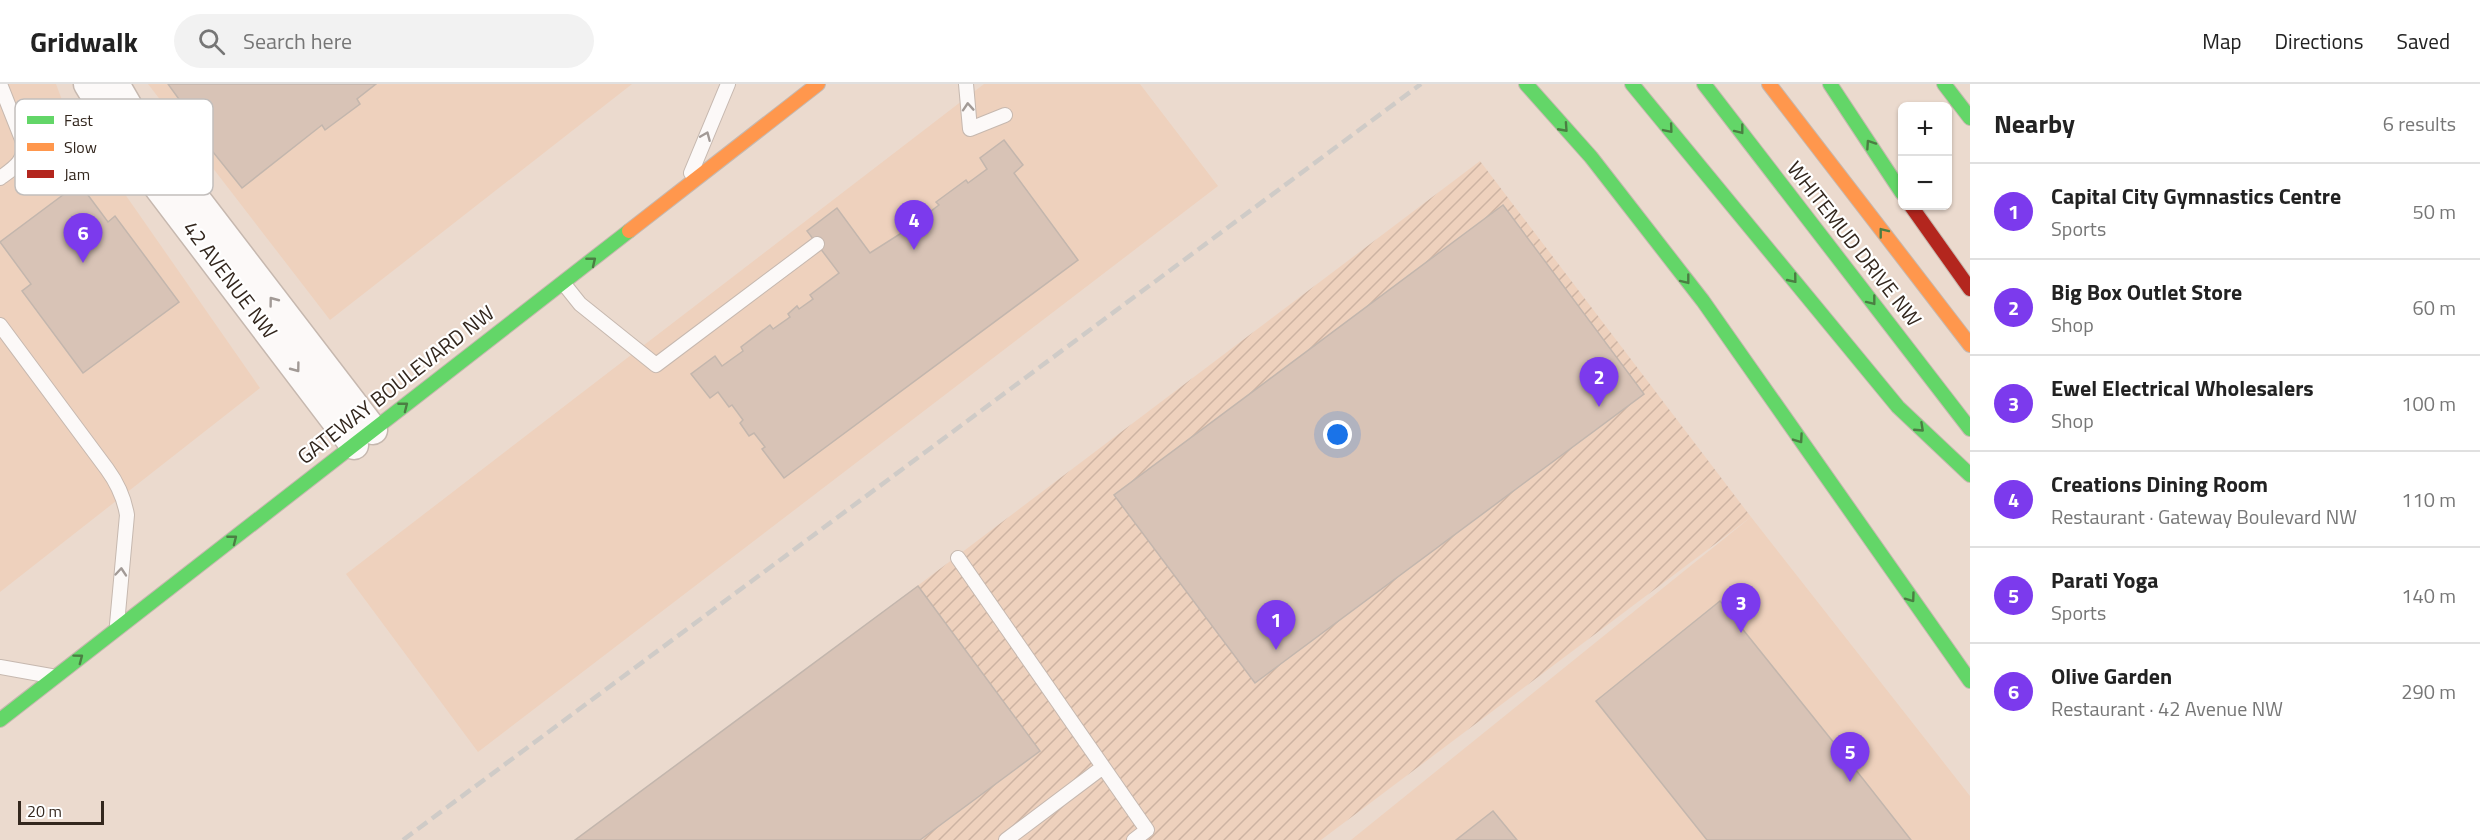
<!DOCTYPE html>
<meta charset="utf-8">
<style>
body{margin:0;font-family:"Titillium Web",sans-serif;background:#f2f2f2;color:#222}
.controls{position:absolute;right:18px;top:18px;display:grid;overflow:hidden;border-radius:9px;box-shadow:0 2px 4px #0004}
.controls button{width:54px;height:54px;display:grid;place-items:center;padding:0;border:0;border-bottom:2px solid #e0e0e0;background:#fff;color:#222;font:30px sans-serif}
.scale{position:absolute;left:18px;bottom:15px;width:86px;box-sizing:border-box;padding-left:6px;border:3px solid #33271e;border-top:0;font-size:16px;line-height:21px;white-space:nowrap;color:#33271e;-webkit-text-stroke:4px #fff;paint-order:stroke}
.you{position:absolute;left:1338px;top:351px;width:21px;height:21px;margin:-15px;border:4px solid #fff;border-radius:50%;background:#1a73e8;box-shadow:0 0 0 9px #1a73e833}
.badge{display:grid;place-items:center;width:39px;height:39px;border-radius:50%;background:#7c3aed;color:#fff;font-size:20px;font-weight:700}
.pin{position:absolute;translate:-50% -50px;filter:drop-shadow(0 2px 3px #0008)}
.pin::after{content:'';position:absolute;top:32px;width:21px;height:18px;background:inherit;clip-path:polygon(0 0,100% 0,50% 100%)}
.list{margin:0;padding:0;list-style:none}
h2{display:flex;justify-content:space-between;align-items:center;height:78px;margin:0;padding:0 24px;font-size:26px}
h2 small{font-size:20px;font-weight:400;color:#767676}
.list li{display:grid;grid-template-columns:39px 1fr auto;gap:18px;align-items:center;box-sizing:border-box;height:96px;padding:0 24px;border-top:2px solid #e0e0e0}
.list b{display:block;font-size:22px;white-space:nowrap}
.list p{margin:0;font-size:20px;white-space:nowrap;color:#767676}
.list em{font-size:20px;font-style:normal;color:#767676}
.icon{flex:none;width:33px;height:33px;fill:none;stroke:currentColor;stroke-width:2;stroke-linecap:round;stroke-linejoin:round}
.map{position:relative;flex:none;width:1970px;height:756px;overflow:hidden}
header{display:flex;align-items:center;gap:36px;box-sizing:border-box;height:84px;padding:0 30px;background:#fff;border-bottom:2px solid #e0e0e0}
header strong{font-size:28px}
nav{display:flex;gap:33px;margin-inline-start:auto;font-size:21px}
.search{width:420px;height:54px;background:#f2f2f2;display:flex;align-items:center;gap:15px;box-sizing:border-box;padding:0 21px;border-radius:33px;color:#767676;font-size:22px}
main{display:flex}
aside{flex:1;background:#fff}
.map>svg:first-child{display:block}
.built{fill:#eed1bd}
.industrial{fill:url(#industrial-furrows)}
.building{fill:#d8c3b6;stroke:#c3b6ad;stroke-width:1.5}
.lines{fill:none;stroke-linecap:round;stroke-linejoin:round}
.lane-casing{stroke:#c6b8af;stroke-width:16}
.street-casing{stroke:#c6b8af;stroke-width:31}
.fast-casing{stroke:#c6b8af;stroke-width:16}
.slow-casing{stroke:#c6b8af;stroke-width:16}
.jam-casing{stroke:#c6b8af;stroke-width:16}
.lane{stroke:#fcf9f8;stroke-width:14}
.street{stroke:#fcf9f8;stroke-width:28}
.fast{stroke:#63d668;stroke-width:14}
.slow{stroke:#ff974d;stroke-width:14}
.jam{stroke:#b3261e;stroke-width:14}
.rail{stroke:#cfcbc7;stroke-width:4.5;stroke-dasharray:12 6;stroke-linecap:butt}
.oneway{stroke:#a29a96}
.oneway2{stroke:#4b7e43}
.labels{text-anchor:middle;stroke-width:4.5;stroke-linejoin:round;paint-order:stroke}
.street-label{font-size:21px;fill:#33271e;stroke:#fff}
.key{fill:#fff;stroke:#c2bebc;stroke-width:1.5}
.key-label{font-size:16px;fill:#33271e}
</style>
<header>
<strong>Gridwalk</strong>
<div class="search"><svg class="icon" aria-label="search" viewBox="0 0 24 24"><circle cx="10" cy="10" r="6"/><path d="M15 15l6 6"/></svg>Search here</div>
<nav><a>Map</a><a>Directions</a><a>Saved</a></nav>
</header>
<main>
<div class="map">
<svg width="1970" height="756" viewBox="0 0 1970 756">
<defs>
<pattern id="industrial-furrows" width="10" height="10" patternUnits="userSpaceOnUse" patternTransform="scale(1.5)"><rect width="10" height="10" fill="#eed1bd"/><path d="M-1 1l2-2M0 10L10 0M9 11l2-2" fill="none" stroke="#cdb3a2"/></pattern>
</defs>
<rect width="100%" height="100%" fill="#ebdace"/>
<path class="built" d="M0 0H56L65 24 260 304 0 508Z
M148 0H632L330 236Z
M984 0H1140L1218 102 478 668 346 490Z
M1751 433 1970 712V756H1351Z"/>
<path class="industrial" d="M1480 77 1751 433 1321 756H581Z"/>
<path class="building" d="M168 0H376L357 15 360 20 325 46 322 41 242 104 184 32 189 29Z
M1004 56 1023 81 1014 89 1078 176 784 394 762 365 765 363 754 349 749 352 740 339 743 336 732 321 729 323 718 308 710 314 691 290 715 272 722 282 743 267 741 263 770 241 773 245 790 233 788 230 797 222 799 225 813 215 810 211 839 189 807 147 837 124 870 169 911 143 909 140 921 131 923 133 939 121 936 118 966 96 968 99 987 85 980 74Z
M79 99 108 138 115 132 179 218 83 289 22 207 31 200 0 158Z
M1503 121 1644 310 1255 599 1114 411Z
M918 502 1040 667 920 756H575Z
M1720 517 1863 695 1911 756H1707L1596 617Z
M1493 727 1517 756H1456Z"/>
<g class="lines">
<defs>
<path id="lane" d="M966 0 970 45 1005 31
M691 89 728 0
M0 94C14 84 26 77 23 58L0 0
M564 200 580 220 656 281 817 160
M0 241 107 385C118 400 124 413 127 431L117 540
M958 474 1147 746 1134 756
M0 583 51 592
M1006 756 1103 683"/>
<path id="street" d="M88 0 121 54 354 361
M115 0 137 38 373 346"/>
<path id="fast" d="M1526 0 1591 73 1703 217 1970 597
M1632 0 1898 323 1970 391
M1704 0 1970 345
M1830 0 1902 109
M1944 0 1970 34
M0 636 629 147"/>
<path id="slow" d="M1769 0 1970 261
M629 147 818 0"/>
<path id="jam" d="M1911 122 1970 205"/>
</defs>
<use href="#lane" class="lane-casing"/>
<use href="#street" class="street-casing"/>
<use href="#fast" class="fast-casing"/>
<use href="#slow" class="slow-casing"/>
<use href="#jam" class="jam-casing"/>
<use href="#lane" class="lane"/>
<use href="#street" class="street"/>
<use href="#fast" class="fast"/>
<use href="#slow" class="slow"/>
<use href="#jam" class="jam"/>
<path class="rail" d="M403 756 1421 0"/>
</g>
<defs><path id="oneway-chevron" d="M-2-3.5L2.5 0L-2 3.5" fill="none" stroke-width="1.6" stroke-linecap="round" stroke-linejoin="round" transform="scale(1.5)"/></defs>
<g class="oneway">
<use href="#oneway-chevron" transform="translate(968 23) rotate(-94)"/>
<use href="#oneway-chevron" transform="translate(706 52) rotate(-67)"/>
<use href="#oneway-chevron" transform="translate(273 217) rotate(-127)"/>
<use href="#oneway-chevron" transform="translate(296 284) rotate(53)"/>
<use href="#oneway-chevron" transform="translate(121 488) rotate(-85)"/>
</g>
<g class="oneway2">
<use href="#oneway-chevron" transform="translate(1564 44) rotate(48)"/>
<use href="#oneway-chevron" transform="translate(1669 45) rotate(50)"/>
<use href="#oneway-chevron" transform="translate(1740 46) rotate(52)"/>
<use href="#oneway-chevron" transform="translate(1870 60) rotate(-124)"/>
<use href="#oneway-chevron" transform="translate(1883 148) rotate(-128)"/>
<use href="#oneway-chevron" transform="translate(592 177) rotate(-39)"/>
<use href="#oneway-chevron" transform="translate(1793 195) rotate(51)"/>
<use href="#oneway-chevron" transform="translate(1686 196) rotate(52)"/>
<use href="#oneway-chevron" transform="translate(1872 217) rotate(52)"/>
<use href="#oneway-chevron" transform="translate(404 322) rotate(-38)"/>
<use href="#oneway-chevron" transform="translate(1920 344) rotate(43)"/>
<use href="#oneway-chevron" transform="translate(1799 355) rotate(55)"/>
<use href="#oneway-chevron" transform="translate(233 455) rotate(-38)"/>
<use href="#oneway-chevron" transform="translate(1911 514) rotate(54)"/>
<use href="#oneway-chevron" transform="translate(79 574) rotate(-37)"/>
</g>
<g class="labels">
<g class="street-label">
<text transform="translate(1854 160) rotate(52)" y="7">WHITEMUD DRIVE NW</text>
<text transform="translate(230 196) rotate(53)" y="7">42 AVENUE NW</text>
<text transform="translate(396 301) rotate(-38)" y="7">GATEWAY BOULEVARD NW</text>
</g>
</g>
<rect x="15" y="15" width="198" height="96" rx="9" class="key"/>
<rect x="27" y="32" width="27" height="8" fill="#63d668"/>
<rect x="27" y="59" width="27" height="8" fill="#ff974d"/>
<rect x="27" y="86" width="27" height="8" fill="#b3261e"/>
<g class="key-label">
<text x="64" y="42">Fast</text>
<text x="64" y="69">Slow</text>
<text x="64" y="96">Jam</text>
</g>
</svg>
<div class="controls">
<button>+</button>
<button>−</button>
</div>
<div class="scale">20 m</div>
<div class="you"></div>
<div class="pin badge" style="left:1276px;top:566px">1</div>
<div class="pin badge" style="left:1599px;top:323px">2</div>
<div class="pin badge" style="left:1741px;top:549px">3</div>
<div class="pin badge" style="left:914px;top:166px">4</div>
<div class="pin badge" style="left:1850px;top:698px">5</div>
<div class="pin badge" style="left:83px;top:179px">6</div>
</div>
<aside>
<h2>Nearby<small>6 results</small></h2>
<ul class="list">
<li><span class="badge">1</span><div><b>Capital City Gymnastics Centre</b><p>Sports</p></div><em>50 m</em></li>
<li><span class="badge">2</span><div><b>Big Box Outlet Store</b><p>Shop</p></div><em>60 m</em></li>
<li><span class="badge">3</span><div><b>Ewel Electrical Wholesalers</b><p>Shop</p></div><em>100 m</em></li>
<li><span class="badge">4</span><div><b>Creations Dining Room</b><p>Restaurant · Gateway Boulevard NW</p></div><em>110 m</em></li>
<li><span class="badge">5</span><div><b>Parati Yoga</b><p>Sports</p></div><em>140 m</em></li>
<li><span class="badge">6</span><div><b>Olive Garden</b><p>Restaurant · 42 Avenue NW</p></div><em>290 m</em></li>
</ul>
</aside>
</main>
